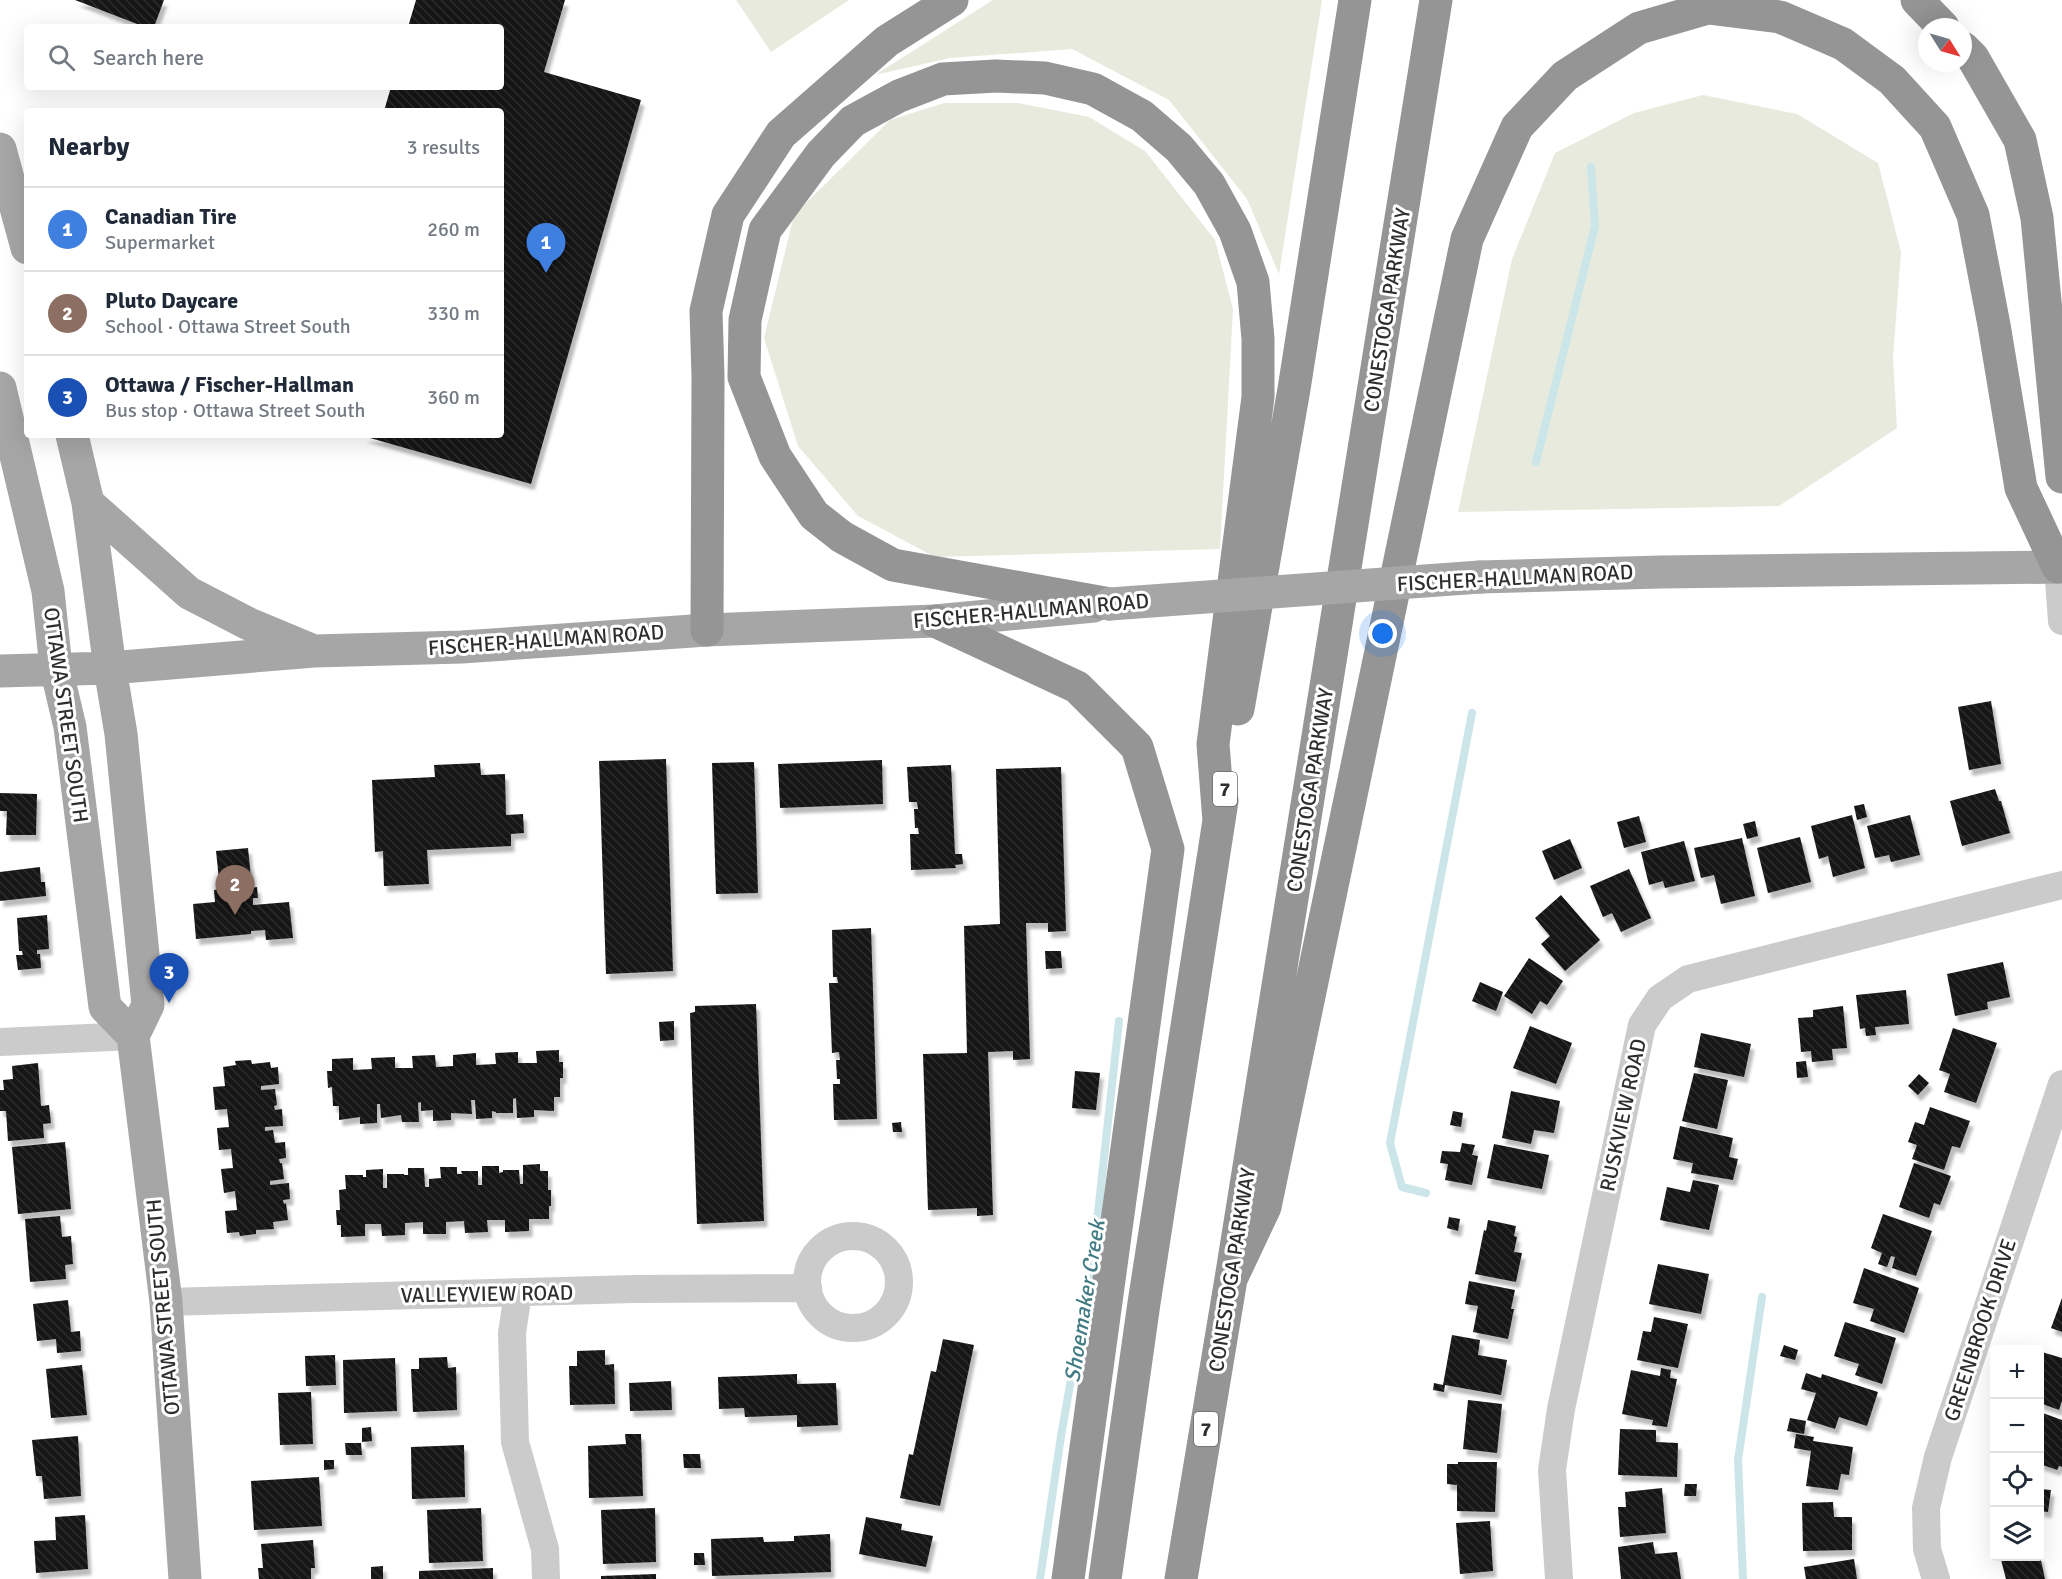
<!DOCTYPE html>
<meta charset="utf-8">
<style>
body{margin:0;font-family:Signika,sans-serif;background:#f2f2f3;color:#1f2937}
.controls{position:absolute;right:18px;bottom:18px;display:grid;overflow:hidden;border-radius:6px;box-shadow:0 6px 24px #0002}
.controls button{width:54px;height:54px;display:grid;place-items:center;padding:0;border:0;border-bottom:2px solid #e0e1e3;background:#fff;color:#1f2937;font:30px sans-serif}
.compass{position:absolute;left:1918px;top:18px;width:54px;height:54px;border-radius:50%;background:#fff;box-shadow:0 6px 24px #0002;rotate:127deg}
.you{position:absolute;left:1383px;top:634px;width:21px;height:21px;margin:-15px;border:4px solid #fff;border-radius:50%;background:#1a73e8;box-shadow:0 0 0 9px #1a73e833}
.badge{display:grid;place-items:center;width:39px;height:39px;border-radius:50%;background:#7c3aed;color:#fff;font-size:20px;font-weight:700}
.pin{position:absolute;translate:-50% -50px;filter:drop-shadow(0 2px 3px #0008)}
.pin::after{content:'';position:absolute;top:32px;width:21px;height:18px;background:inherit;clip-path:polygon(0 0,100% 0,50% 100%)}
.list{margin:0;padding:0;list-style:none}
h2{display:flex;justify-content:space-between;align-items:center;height:78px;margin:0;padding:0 24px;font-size:26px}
h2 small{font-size:20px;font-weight:400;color:#747a83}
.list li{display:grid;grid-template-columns:39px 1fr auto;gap:18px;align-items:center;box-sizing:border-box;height:84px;padding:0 24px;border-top:2px solid #e0e1e3}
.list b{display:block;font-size:22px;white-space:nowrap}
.list p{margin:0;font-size:20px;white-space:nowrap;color:#747a83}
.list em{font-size:20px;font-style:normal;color:#747a83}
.icon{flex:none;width:33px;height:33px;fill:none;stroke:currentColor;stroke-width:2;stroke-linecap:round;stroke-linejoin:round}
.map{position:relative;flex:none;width:2062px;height:1579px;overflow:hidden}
.search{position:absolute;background:#fff;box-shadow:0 6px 24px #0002;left:24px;top:24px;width:480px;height:66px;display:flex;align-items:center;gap:15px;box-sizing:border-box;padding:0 21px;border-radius:6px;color:#747a83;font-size:22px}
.panel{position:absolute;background:#fff;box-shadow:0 6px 24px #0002;left:24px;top:108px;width:480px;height:330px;border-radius:6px}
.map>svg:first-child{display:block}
.green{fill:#e8eadd}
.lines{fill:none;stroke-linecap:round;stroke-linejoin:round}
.stream{stroke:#cbe5e8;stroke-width:8}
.building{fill:url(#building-back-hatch);filter:url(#shadow)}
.minor{stroke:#cbcbcb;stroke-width:28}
.major{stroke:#a6a6a6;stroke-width:33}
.highway{stroke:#959595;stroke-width:33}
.major-bridge{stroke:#a6a6a6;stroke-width:33}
.labels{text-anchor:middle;stroke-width:6;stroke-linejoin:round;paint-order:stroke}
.shield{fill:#fff;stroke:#6d6d6d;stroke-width:1.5}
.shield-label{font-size:20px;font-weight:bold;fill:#2e2e2e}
.street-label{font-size:21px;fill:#2e2e2e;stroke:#fff}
.water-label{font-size:22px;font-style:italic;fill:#417b83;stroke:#fff}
</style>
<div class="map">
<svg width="2062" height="1579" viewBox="0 0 2062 1579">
<defs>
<pattern id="building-back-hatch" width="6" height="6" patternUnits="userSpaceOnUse" patternTransform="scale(1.5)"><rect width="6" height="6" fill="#151515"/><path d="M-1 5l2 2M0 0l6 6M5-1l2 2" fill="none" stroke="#2f2f2f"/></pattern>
<filter id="shadow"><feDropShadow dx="3.5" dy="6" stdDeviation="1.5" flood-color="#0004"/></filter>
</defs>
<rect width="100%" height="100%" fill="#fff"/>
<path class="green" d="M736 0H849L771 52Z
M993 0H1322L1279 274 1247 199 1169 100 1072 49 950 58 875 75Z
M1703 95 1797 114 1878 163 1901 252 1893 357 1897 428 1779 506 1458 512 1512 259 1555 153 1634 113Z
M944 103H1018L1089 117 1145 151 1215 240 1233 309 1220 549 935 557 858 516 798 446 764 338 794 215 890 120Z"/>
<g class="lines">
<path class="stream" d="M1536 462 1595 226 1591 167
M1426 1193 1402 1187 1390 1143 1472 713
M1040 1579 1061 1436 1094 1249 1119 1021
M1743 1579 1738 1460 1762 1297"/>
</g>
<path class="building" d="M75 0H164L154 27H145Z
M416 0H565L544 72 641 100 531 484 363 436 501 435V111H384L391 87H501V27H408Z
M1991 701 2001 764 1969 770 1958 707Z
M666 759 673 971 606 974 599 761Z
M882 760 883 804 780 808 778 764Z
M754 762 758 893 716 894 712 763Z
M480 763 481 775 505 774 506 815 523 814 524 833 511 834V846L427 850 429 884 384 886 383 851 375 852 372 780 435 777 434 765Z
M951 765 955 854H962L963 864 955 865 956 868 911 870 910 834H919L918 828H915L914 809H918L917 802H909L907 767Z
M1061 767 1066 931 1048 932V923H1026L1030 1059 1013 1060V1051L988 1052 993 1215 977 1216V1208L928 1210 923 1054 967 1053 964 926 1000 924 996 769Z
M1995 789 1999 801H2001L2010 833 1962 846 1950 801Z
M0 793 37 794 36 835H6L7 811H0Z
M1864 804 1867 817 1857 820 1854 806Z
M1852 815 1865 868 1833 877 1828 856 1819 859 1811 826Z
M1910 815 1920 855 1891 862 1889 855 1875 858 1867 826Z
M1639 816 1646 842 1624 848 1617 822Z
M1755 821 1758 836 1747 839 1743 824Z
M1800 837 1811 882 1768 893 1757 848Z
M1742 838 1755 896 1721 904 1714 875 1701 878 1694 848Z
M1570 839 1582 868 1554 880 1542 851Z
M1684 841 1695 881 1665 888 1663 881 1649 885 1641 852Z
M248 848 252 888 257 887 258 898H253V905L289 902 293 938 266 940 265 930 251 931V934L196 939 193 904 215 902 214 890 220 889 216 851Z
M40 867 41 882H45L46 896 0 901V872Z
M1629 869 1651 918 1621 932 1612 913 1603 917 1590 886Z
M1561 895 1600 940 1565 971 1541 944 1550 936 1535 918Z
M47 915 49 949 37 950V954H40L41 968 18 970 16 955H23L22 951H19L17 918Z
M871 928 877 1119 834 1120 833 1084H840V1079H837L836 1060H840L839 1052 832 1053 829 983H838L837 977H833L832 930Z
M1045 951H1061L1062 968 1046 969Z
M1529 958 1563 981 1547 1005 1540 1001 1532 1014 1504 996Z
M2003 962 2010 997 1987 1002 1988 1009 1955 1016 1947 974Z
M1480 982 1503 992 1496 1011 1472 1001Z
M1906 990 1909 1024 1875 1027 1876 1035 1866 1036 1865 1028 1860 1029 1856 995Z
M756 1004 764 1221 697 1224 690 1013 695 1012V1006Z
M1843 1006 1847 1048 1832 1049 1833 1060 1812 1062 1811 1051 1801 1052 1798 1018 1813 1017V1010Z
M674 1021V1040L660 1041 659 1022Z
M1530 1026 1572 1043 1556 1084 1513 1068Z
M1953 1028 1997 1043 1976 1103 1944 1092 1950 1074 1939 1070Z
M1701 1033 1751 1044 1744 1077 1694 1067Z
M559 1050V1062H563V1078H560V1097H554V1111L534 1110V1117L517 1118 516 1098 513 1099V1113H496V1112L492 1111V1118L476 1119 475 1100H471L472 1114 451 1113V1120L433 1121V1110L421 1111V1102L418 1103 419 1122H402L401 1115 381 1118 380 1104H377V1123L360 1124V1117L339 1120V1106H333L332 1087 328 1088 327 1071H332V1059L353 1058V1070L372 1069 371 1058 395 1057V1068H413L412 1056 435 1055 436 1067 453 1066V1055L476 1053V1065L496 1064 495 1053 518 1052V1063H537L536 1051Z
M251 1060 252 1064 270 1062 271 1068 278 1067 279 1084 261 1086V1090L275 1089 277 1105 274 1106 275 1110 282 1109 283 1126 265 1127V1131L273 1130 275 1143 285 1142 286 1158 279 1159 280 1163H282L284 1179 270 1181V1185L289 1183 290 1199 283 1200 284 1204 286 1203 288 1220 273 1222 274 1229 256 1230V1234L240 1236 239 1232 227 1233 225 1211 237 1210 235 1191 224 1193 221 1169 233 1168 231 1149 219 1150 217 1128 229 1127 227 1109 215 1110 213 1087 225 1086 223 1067 236 1065 235 1061Z
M1806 1061 1808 1077 1797 1078 1796 1062Z
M38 1063 41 1106 49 1105 51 1123 43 1124 44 1138 8 1141 6 1111H0V1090H4L3 1080 13 1079 12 1066Z
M1075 1071 1100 1073 1096 1110 1072 1108Z
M1694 1073 1728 1080 1717 1129 1682 1121Z
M1919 1074 1929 1083 1918 1095 1908 1086Z
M1511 1091 1560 1101 1554 1133 1534 1130 1531 1144 1502 1138Z
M1930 1107 1970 1121 1960 1148 1952 1146 1944 1170 1912 1159 1917 1145 1908 1142 1915 1122 1924 1125Z
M1453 1111 1463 1113 1461 1127 1450 1125Z
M901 1122 902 1132H893L892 1123Z
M1680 1126 1733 1138 1729 1157 1738 1159 1733 1180 1691 1173 1693 1163 1673 1159Z
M65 1142 71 1209 18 1214 12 1147Z
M1462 1143 1475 1145 1472 1155 1478 1156 1472 1185 1445 1180 1448 1164 1440 1163 1442 1151 1460 1152Z
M1494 1144 1549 1155 1542 1189 1487 1178Z
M1914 1163 1951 1176 1940 1205 1934 1203 1929 1218 1899 1207Z
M540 1164V1171H548V1190H551V1206H549V1219H529V1231L505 1232V1220H487L488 1232 465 1233 464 1221 446 1222V1234H423V1222L405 1223V1235L382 1236 381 1224H365V1236L341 1237V1225H337L336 1210H340L339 1190 346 1189 345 1175H363V1177H366V1170L383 1169V1188H387V1174H404V1175H408V1168H424L425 1187H429V1179L441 1178 440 1167H457V1174H462L461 1171H478V1185H482V1166H499V1173L503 1172V1170H519L520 1184H523V1165Z
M1693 1180 1719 1185 1709 1230 1660 1220 1667 1187 1690 1192Z
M1883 1214 1932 1231 1916 1276 1892 1268 1895 1257 1891 1256 1887 1267 1878 1264 1882 1253 1871 1248Z
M60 1216 62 1237 71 1236 73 1264 65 1265 66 1279 30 1282 25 1219Z
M1449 1217 1460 1219 1458 1231 1447 1228Z
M1488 1220 1516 1226 1514 1236 1517 1237 1514 1252 1522 1253 1516 1282 1475 1274 1484 1230 1486 1231Z
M1658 1264 1709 1274 1701 1314 1649 1304Z
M1864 1268 1919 1288 1904 1333 1870 1321 1874 1309 1853 1303Z
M1469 1281 1515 1290 1511 1309H1514L1508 1339 1473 1332 1478 1306 1465 1304Z
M2062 1298V1332L2051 1328Z
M68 1300 71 1332 80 1331 81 1351 57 1353 56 1339 37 1341 33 1304Z
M1654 1317 1688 1324 1678 1368 1637 1360 1643 1331 1651 1332Z
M1845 1322 1896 1338 1882 1384 1855 1375 1859 1364 1834 1356Z
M1452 1335 1480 1340 1478 1355 1507 1360 1501 1395 1445 1385 1444 1392 1433 1390 1434 1383 1443 1385Z
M943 1339 974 1345 940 1506 900 1498 909 1454 913 1455 931 1371 936 1372Z
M1784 1345 1798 1350 1795 1360 1780 1356Z
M605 1350V1365L614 1364 615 1404 570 1405 569 1366H577V1351Z
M2042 1352 2062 1358V1401L2059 1410 2040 1403V1360Z
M335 1355 336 1385 306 1386 305 1356Z
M447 1357 448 1368 456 1367 457 1410 413 1412 411 1369H419V1358Z
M395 1358 397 1411 344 1413 343 1360Z
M82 1365 87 1415 51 1418 46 1369Z
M1661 1368 1671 1370 1670 1378 1677 1379 1667 1427 1652 1425 1653 1420 1622 1414 1631 1370 1660 1376Z
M1806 1373 1821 1378 1822 1374 1878 1392 1867 1426 1839 1417 1835 1429 1807 1420 1816 1393 1801 1389Z
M797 1374V1384L836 1383 838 1425 797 1427V1415L745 1417 744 1408 719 1409 718 1377Z
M671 1381 672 1410 630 1411 629 1383Z
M311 1392 313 1444 280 1445 278 1393Z
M1468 1400 1502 1404 1497 1453 1463 1449Z
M2040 1412 2062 1420V1467L2059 1466 2057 1470 2040 1464Z
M1790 1418 1806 1421 1804 1434 1787 1431Z
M371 1427 372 1441 362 1442V1428Z
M1620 1429 1656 1430V1442L1678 1443 1677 1477 1618 1475Z
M625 1434H641L643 1496 589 1498 588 1446 626 1444Z
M1796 1434 1814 1437 1813 1441 1853 1447 1849 1475 1841 1474 1838 1490 1806 1486 1811 1451 1794 1448Z
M78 1436 81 1496 44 1499 42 1476H36L32 1440Z
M345 1443H361L362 1455H346Z
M464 1445 465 1497 412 1499 411 1447Z
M683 1454H700L701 1468H684Z
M324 1460H334V1469L324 1470Z
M1458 1462H1497L1495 1512 1457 1511V1485L1447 1484V1464H1458Z
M319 1477 322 1526 254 1530 251 1481Z
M1685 1484H1697L1696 1496H1684Z
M1662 1488 1666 1533 1620 1537 1618 1507H1626L1625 1492Z
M2040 1489 2051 1490 2048 1512 2040 1511Z
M1833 1502 1834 1517H1852V1550L1803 1551 1802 1503Z
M481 1508 483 1561 429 1563 427 1510Z
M655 1508 656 1562 603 1564 601 1510Z
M85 1515 88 1569 36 1573 34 1541 56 1540 55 1517Z
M866 1517 902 1524 901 1530 933 1536 926 1567 859 1554Z
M1490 1521 1493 1571 1460 1574 1456 1523Z
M830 1534 831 1572 712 1576 711 1539 763 1537 764 1542 794 1541V1536Z
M313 1540 315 1568H311V1579H259L258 1568H263L261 1544Z
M1653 1542 1655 1554 1677 1552 1681 1579H1621L1618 1547Z
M694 1553H704L705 1565H694Z
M2000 1556H2040L2045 1579H2006Z
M1854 1559 1857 1579H1806L1804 1567Z
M383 1566V1579H371V1567Z
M493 1568V1579H419V1571Z
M656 1574V1579H601V1576Z"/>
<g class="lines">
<path class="minor" d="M2058 567 2062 621
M0 1042 133 1036
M807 1282a46 46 0 1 1 92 0a46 46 0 1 1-92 0Z
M518 1293 512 1333 515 1442 545 1549 546 1579
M166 1302 634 1289 808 1288
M1559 1579 1552 1470 1561 1409 1642 1025 1660 998 1688 979 2062 885
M1936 1579 1927 1549 1926 1508 1938 1457 2062 1084"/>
<path class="major" d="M0 149 27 248
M0 388 48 591 56 668 70 727 105 1007 133 1036
M72 435 88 503 110 668 121 734 148 1005 133 1036 166 1302 185 1579
M88 503 189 593 249 624 309 649
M1480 577 1661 572 2062 567
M0 671 110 668 314 651 462 647 707 630 935 621 1094 606"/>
<path class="highway" d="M1917 0 1943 27
M1963 48 1973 58 2020 140 2037 218 2062 477
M1110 604 893 565 842 537 814 515 775 456 744 377 745 320 765 230 821 154 853 121 899 96 943 79 996 76 1045 78 1093 89 1142 116 1179 148 1209 184 1235 231 1253 282 1258 339V397L1213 744 1219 821
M935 621 1077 687 1137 747 1168 849 1068 1579
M707 630 708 376 706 311 728 215 781 134 887 41 952 0
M1238 709 1294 389 1355 0
M1231 1279 1265 1207 1467 239 1517 127 1565 76 1639 28 1708 8 1780 17 1843 44 1892 80 1935 127 1973 215 1994 325 2021 488 2058 567
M1105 1579 1144 1303 1222 801
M1181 1579 1231 1279 1436 0"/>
<path class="major-bridge" d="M1110 604 1480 577"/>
</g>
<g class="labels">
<g class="shield">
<rect x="1213" y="772" width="24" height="34" rx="4.5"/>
<rect x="1194" y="1412" width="24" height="34" rx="4.5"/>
</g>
<g class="shield-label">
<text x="1225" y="796">7</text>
<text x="1206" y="1436">7</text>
</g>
<g class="street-label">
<text transform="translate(1387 310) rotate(-81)" y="7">CONESTOGA PARKWAY</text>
<text transform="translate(1515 578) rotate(-3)" y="7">FISCHER-HALLMAN ROAD</text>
<text transform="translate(1031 611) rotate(-5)" y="7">FISCHER-HALLMAN ROAD</text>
<text transform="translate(546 640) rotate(-4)" y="7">FISCHER-HALLMAN ROAD</text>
<text transform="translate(66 715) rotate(82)" y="7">OTTAWA STREET SOUTH</text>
<text transform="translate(1310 790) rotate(-81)" y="7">CONESTOGA PARKWAY</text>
<text transform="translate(1623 1115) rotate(-78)" y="7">RUSKVIEW ROAD</text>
<text transform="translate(1232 1270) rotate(-81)" y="7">CONESTOGA PARKWAY</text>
<text transform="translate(487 1294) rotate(-1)" y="7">VALLEYVIEW ROAD</text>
<text transform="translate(163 1307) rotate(-95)" y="7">OTTAWA STREET SOUTH</text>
<text transform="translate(1980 1330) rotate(-72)" y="7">GREENBROOK DRIVE</text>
</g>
<g class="water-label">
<text transform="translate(1084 1301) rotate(-81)" y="8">Shoemaker Creek</text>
</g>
</g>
</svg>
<div class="controls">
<button>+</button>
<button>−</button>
<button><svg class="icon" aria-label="locate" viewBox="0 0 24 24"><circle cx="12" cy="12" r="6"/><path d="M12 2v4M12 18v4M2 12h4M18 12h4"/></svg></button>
<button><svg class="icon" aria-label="layers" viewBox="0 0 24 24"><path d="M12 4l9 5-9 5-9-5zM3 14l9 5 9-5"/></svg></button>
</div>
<svg class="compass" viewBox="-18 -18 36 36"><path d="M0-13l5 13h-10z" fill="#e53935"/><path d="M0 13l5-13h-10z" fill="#747a83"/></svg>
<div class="you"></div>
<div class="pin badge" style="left:546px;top:273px;background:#3f7fe0">1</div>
<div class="pin badge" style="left:235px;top:915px;background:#8d6e63">2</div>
<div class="pin badge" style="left:169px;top:1003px;background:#1a4fb4">3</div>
<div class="search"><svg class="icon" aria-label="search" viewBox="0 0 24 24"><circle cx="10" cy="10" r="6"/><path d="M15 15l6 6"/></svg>Search here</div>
<section class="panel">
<h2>Nearby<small>3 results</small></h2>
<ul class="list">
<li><span class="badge" style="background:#3f7fe0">1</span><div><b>Canadian Tire</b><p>Supermarket</p></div><em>260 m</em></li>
<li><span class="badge" style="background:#8d6e63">2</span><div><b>Pluto Daycare</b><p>School · Ottawa Street South</p></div><em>330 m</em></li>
<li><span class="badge" style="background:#1a4fb4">3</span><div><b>Ottawa / Fischer-Hallman</b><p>Bus stop · Ottawa Street South</p></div><em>360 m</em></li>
</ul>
</section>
</div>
